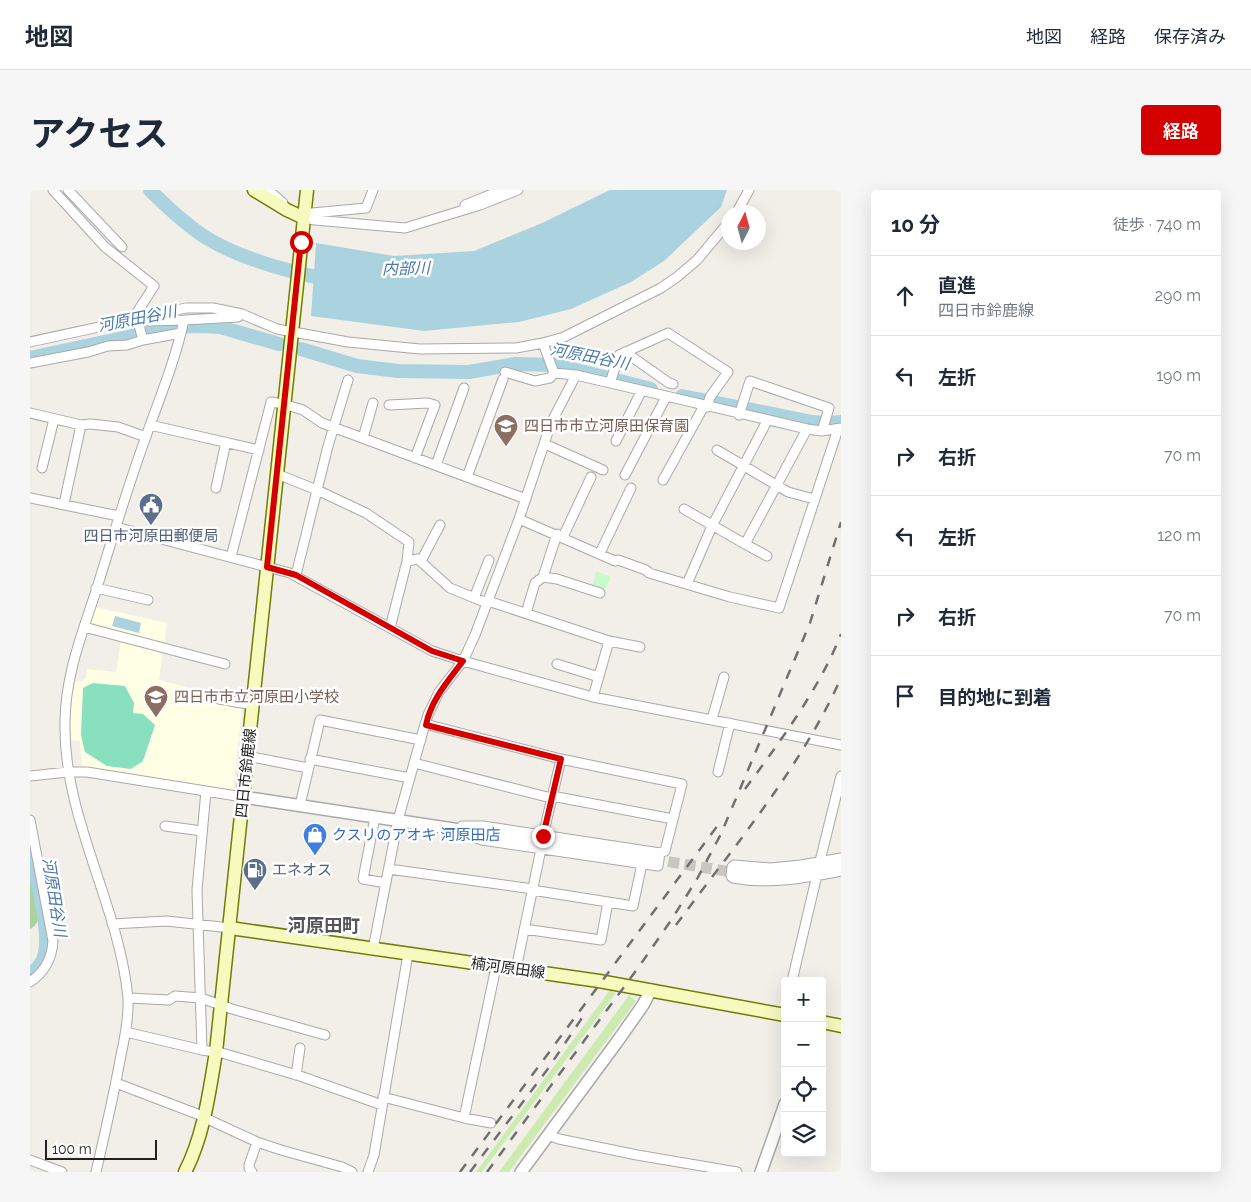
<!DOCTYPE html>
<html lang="ja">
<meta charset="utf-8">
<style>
body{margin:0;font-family:Raleway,"Noto Sans JP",sans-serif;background:#f6f6f7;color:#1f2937}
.controls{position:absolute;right:15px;bottom:15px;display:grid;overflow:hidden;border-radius:5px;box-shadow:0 5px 20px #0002}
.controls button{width:45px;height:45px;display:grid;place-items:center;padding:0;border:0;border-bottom:1px solid #e0e1e3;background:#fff;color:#1f2937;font:25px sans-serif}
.compass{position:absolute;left:691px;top:15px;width:45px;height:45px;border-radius:50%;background:#fff;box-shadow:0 5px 20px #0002;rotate:6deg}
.scale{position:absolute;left:15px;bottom:12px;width:112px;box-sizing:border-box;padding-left:5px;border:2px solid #222;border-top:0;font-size:14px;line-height:18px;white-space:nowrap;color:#222;-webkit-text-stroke:4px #fff;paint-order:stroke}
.stop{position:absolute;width:15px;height:15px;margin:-11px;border:4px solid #d40000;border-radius:50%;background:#fff}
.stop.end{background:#d40000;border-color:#fff;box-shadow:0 1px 5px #0008}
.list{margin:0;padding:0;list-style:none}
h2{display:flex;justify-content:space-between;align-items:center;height:65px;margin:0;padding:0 20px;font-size:21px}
h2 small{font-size:16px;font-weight:400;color:#747a83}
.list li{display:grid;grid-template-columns:32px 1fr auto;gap:15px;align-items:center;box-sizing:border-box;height:80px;padding:0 20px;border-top:1px solid #e0e1e3}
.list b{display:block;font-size:19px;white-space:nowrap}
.list p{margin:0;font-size:16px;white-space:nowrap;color:#747a83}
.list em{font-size:16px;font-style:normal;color:#747a83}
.icon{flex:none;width:28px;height:28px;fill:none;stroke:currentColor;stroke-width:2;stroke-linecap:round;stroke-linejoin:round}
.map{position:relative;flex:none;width:811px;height:982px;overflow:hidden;border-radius:5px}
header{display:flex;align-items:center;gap:30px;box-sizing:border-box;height:70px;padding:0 25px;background:#fff;border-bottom:1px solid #e0e1e3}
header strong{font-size:24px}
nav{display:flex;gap:28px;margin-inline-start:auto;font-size:18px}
.intro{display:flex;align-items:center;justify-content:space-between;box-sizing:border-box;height:120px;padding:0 30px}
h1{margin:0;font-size:35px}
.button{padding:12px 22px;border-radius:5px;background:#d40000;color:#fff;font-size:18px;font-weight:700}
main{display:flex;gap:30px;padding:0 30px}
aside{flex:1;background:#fff;border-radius:5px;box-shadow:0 5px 20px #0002}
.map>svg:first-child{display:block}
.education{fill:#ffffe5}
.grass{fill:#cdebb0}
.forest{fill:#add19e}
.park{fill:#c8facc}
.pitch{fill:#88e0be}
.water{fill:#aad3df}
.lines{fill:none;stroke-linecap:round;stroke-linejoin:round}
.river{stroke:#aad3df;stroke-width:14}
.tertiary-tunnel{stroke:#c8c6c1;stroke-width:11;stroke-dasharray:11 5.5;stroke-linecap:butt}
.minor-casing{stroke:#a9a9a9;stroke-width:11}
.tertiary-casing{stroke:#a9a9a9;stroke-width:14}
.secondary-casing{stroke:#707d05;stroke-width:15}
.minor{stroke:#fff;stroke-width:9}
.tertiary{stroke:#fff;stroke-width:11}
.secondary{stroke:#f7fabf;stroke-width:12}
.rail{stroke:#707070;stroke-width:2.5;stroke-dasharray:10 10;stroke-linecap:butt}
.route{stroke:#d40000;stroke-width:6}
.labels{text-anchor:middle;stroke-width:5;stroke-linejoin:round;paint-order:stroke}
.education-label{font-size:15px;fill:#785e54;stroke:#fff;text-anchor:start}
.service-label{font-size:15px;fill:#4e5e75;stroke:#fff}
.street-label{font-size:15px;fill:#222;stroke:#fff}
.shop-label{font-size:15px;fill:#366cbe;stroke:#fff;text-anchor:start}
.water-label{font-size:16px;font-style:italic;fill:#4a7aab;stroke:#fff}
.quarter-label{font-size:18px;font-weight:bold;fill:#555;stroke:#fff}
</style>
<header>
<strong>地図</strong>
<nav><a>地図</a><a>経路</a><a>保存済み</a></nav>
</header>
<div class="intro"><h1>アクセス</h1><a class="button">経路</a></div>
<main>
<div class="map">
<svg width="811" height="982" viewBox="0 0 811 982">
<rect width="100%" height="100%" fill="#f2efe9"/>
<path class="education" d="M65 417 137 433 134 457 61 437 59 434Z
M91 450 133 459 129 490 186 505 185 511 212 518 203 601 52 578 50 551 39 550 43 491 51 492 56 488 57 479 86 482Z"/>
<path class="grass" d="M580 800 586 803 452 982H446Z
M599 805 606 811 479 982H469Z"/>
<path class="forest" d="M0 676C5 692 21 728 0 739Z"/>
<path class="park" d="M566 381 581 387 574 402 563 397Z"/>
<path class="pitch" d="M63 493 95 496 104 513 103 523 113 524 125 535 113 571 101 579 77 576 55 562 51 545 53 498Z"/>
<path class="water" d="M580 0H697L691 17 634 71 601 92 541 119 489 132 394 141 281 126 286 53 364 66 444 61 512 33Z
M85 426 111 433 109 443 82 436Z"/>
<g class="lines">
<path class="river" d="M120 0C136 16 153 32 172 45 207 68 260 82 301 90
M271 159 327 176 368 181 439 182 485 174 527 175 621 199
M0 168 144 137 170 136 190 137 249 154
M652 206 782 232 798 233 811 232
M0 661C6 687 23 745 13 770 10 776 5 781 0 785"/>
<path class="tertiary-tunnel" d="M622 669 708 683"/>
<defs>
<path id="minor" d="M38 0 92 57
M238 0 253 13
M435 15 472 0
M707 22 719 0
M274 28 285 30 375 38 450 15 488 0
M274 28 282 23 336 18 343 0
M111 129 119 131 154 130 208 127
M113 150 151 143
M0 152 156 118H183L212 124 247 139 318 152 390 159 486 158 513 153 534 147 631 98 647 87 667 70 698 33
M513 153 524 183 546 185 777 239 792 241 811 238
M595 162 639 193 643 194
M0 173 58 162 78 156 97 155 113 150 106 124 124 96 75 57 23 0
M475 182 505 191 520 188 524 183
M580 193 589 165 638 143 698 182 680 207 677 217
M359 215 398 213 405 215 385 268
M260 216 273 220 292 233 496 309
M0 223 51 235 61 234 88 237 116 247
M709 225 720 191 799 218 792 241
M120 235 229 260
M333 248 343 213
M586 251 611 202
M515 254 573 280
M687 260 758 302 784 309
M406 275 434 198
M12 278 24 229
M247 284 287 300 336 323 379 352 377 371
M595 285 636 207
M437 287 473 189
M633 290 674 216
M186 298 196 252
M0 308 89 326
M34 314 51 235
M654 319 715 354
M489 329 585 371 588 370 616 380 619 383 700 407 749 418 808 239
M86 337 260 383 402 461 433 471 563 507 811 555
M533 347 561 287
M570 363 601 298
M737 366 715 354 777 239
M201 367 241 212 247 213
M391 371 410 335
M266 385 298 256 318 190
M513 387 527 344
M657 394 682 336 737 231
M66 398 118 410
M444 408 459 370
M458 411 579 451 610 457
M496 423 505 393 513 387 527 389 570 403
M54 437 195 474
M360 438 377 371 388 369 420 398 457 413
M527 474 569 487
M563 507 579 451
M189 509 223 515
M682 529 694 487
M395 535 398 525 409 502 433 471 445 445 489 329 521 233 546 185
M217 566 278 578
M280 569 380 588
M384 573 521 608
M688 582 700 533
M0 586 38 582H57L213 607
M176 601 167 700 172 860 192 863 270 886 352 915
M522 606 643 629
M270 615 290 530 391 550
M345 627 333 689 356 693
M0 630 23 751C22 768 15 782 0 792
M135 636 172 641
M432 636H453L630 663
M513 646 531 569
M811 668 771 675 740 678 704 675 702 677 701 686 703 688C740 695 775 688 811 681
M790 671 811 586
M359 679 503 699
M502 700 578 712
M82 734 137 731 200 738
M494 739 571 750 578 712 603 716 612 674
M343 759 368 630 395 534 531 569 652 594 635 661 630 663 628 676 452 650 436 645
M486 779 511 659
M762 791 787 685
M98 808 139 810 145 806 171 808 202 819 295 845
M96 842 172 860
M266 885 270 858
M86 893 175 927
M353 907 434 928 461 933
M175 928 227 952 251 960 312 977 322 982
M434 928 466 777
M518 945 529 949 607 965 707 982
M0 970 32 982
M66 982C75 943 84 904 91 865 95 847 99 827 98 808 89 714 33 628 35 533 35 488 51 446 65 404 81 353 96 302 114 252 128 212 145 172 154 130
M222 982 219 978V975L227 952
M338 982 344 965 378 764"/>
<path id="tertiary" d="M213 607 622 669
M708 683 749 685 811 675
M491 982 587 852 613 815 621 800
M731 982 755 914"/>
<path id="secondary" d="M224 0 257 20 274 28
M200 738 569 791 755 825
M792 832 811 836
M155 982C174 945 179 903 186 862L277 0"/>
</defs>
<use href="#minor" class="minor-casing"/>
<use href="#tertiary" class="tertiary-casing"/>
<use href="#secondary" class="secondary-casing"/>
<use href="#minor" class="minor"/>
<use href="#tertiary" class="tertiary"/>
<use href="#secondary" class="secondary"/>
<path class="rail" d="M715 599C749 553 790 498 811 444
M646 735C705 655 770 579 811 488
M430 982 691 631
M440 982 517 880 554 825
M457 982 608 778 642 729 667 689 691 644 780 433 811 332"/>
</g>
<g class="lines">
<path class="route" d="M271 52 237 377 266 385 402 461 433 471C418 491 401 510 396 535L531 569 513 646"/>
</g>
<defs>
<symbol id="school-pin" viewBox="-11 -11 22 30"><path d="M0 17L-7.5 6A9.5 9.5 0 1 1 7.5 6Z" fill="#8d6e63" stroke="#fff"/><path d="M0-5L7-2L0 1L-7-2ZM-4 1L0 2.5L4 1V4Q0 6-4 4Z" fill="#fff"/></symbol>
<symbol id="civic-pin" viewBox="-11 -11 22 30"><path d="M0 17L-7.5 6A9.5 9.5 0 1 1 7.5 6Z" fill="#5c6f8a" stroke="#fff"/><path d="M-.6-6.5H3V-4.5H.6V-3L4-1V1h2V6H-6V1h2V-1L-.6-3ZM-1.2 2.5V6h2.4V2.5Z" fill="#fff"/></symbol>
<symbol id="shop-pin" viewBox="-11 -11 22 30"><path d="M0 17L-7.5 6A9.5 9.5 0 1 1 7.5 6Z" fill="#3f7fe0" stroke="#fff"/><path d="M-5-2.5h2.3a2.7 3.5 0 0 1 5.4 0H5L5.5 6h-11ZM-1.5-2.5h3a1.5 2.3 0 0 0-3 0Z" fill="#fff"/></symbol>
<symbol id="fuel-pin" viewBox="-11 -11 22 30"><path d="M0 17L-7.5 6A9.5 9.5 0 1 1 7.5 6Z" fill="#5c6f8a" stroke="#fff"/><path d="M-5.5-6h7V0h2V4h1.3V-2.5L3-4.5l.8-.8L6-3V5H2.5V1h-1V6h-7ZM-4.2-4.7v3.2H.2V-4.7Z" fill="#fff"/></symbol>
</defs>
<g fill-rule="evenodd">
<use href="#school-pin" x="462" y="222" width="28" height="38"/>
<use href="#civic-pin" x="107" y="301" width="28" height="38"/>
<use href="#school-pin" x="112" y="493" width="28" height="38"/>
<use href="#shop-pin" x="271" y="631" width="28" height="38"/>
<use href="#fuel-pin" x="211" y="666" width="28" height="38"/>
</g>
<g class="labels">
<g class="education-label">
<text x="494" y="241">四日市市立河原田保育園</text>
<text x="144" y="512">四日市市立河原田小学校</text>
</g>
<g class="service-label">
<text x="121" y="351">四日市河原田郵便局</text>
<text x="242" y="685" text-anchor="start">エネオス</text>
</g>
<g class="street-label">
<text transform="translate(216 583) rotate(-84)" y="5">四日市鈴鹿線</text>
<text transform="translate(478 778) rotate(8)" y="5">楠河原田線</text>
</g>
<g class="shop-label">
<text x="302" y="650">クスリのアオキ 河原田店</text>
</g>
<g class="water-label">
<text transform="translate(376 78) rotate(-1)" y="6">内部川</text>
<text transform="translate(107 128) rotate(-11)" y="6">河原田谷川</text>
<text transform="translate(560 166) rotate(11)" y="6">河原田谷川</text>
<text transform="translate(25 707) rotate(81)" y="6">河原田谷川</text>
</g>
<g class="quarter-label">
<text x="294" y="742">河原田町</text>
</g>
</g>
</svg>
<div class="controls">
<button>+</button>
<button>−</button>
<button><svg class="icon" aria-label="locate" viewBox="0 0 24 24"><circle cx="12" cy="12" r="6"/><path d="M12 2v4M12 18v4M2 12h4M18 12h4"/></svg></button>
<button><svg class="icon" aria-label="layers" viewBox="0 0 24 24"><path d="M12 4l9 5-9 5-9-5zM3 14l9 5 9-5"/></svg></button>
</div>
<svg class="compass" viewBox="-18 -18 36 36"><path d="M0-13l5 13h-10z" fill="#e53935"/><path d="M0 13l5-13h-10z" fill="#747a83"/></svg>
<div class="scale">100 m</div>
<div class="stop" style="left:271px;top:52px"></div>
<div class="stop end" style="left:513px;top:646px"></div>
</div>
<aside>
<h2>10 分<small>徒歩 · 740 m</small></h2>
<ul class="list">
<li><svg class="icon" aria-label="ahead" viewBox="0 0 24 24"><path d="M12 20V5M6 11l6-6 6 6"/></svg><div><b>直進</b><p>四日市鈴鹿線</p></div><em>290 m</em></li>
<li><svg class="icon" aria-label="left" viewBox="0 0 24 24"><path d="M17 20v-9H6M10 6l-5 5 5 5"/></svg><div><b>左折</b></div><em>190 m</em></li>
<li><svg class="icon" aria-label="right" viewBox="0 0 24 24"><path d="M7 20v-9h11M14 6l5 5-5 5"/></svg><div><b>右折</b></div><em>70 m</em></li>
<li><svg class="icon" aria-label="left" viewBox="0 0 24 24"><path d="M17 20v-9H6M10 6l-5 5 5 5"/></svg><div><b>左折</b></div><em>120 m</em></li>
<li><svg class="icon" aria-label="right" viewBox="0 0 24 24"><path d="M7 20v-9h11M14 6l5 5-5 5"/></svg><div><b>右折</b></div><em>70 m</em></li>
<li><svg class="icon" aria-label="arrive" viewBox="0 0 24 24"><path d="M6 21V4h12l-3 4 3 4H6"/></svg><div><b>目的地に到着</b></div></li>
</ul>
</aside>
</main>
